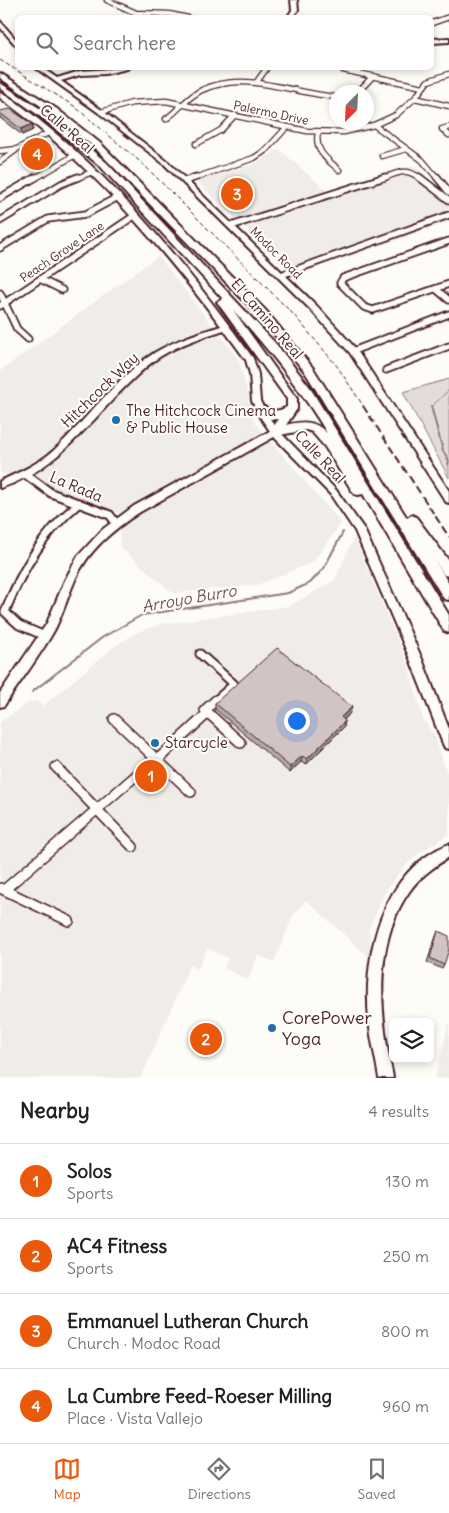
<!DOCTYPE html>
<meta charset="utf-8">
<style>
body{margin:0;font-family:Delius,sans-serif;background:#f2f2f2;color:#202124}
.controls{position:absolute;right:15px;bottom:15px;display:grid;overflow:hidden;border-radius:8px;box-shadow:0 2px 8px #0003}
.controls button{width:45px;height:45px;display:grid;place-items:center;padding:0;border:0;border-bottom:1px solid #e0e0e0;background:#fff;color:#202124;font:25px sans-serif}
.compass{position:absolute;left:329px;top:85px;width:45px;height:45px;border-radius:50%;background:#fff;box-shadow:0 2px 8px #0003;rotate:204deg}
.you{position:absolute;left:296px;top:720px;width:18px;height:18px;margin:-12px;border:4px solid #fff;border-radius:50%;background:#1a73e8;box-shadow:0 0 0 8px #1a73e833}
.badge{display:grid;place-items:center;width:32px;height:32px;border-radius:50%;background:#ea580c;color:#fff;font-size:16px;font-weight:700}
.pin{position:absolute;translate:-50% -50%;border:2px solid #fff;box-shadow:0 1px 5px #0006}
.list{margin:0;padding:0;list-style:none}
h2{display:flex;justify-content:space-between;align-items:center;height:65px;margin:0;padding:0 20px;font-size:21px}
h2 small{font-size:16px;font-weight:400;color:#757577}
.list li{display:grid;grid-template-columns:32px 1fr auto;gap:15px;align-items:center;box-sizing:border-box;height:75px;padding:0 20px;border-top:1px solid #e0e0e0}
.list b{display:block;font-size:19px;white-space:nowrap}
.list p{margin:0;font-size:16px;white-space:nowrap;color:#757577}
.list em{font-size:16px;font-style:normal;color:#757577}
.icon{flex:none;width:28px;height:28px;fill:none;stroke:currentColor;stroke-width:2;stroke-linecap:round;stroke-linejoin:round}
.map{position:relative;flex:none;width:449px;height:1078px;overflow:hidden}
.search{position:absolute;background:#fff;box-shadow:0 2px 8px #0003;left:15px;right:15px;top:15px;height:55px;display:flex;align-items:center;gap:12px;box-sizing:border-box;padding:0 18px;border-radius:8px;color:#757577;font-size:19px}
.sheet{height:365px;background:#fff}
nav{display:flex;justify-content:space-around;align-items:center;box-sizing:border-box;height:70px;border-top:1px solid #e0e0e0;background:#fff;font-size:14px;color:#757577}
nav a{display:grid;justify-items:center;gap:2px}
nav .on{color:#ea580c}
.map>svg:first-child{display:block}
.built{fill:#f0ece8}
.green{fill:#e3dcda;stroke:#967e82}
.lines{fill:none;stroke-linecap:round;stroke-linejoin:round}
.stream-far1{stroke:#91777b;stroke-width:1}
.stream{stroke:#91777b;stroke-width:2}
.street-far3-casing{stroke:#4a1f2b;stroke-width:7}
.street-far2-casing{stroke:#4a1f2b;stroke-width:9}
.street-far1-casing{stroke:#4a1f2b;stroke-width:11}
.street-casing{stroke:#4a1f2b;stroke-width:12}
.secondary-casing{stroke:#4a1f2b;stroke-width:4}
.highway-casing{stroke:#4a1f2b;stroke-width:4}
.street-far3{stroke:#fdfcf7;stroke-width:4.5}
.street-far2{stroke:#fdfcf7;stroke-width:5.5}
.street-far1{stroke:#fdfcf7;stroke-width:7}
.street{stroke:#fdfcf7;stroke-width:9}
.secondary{fill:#fdfcf7;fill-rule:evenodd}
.highway{fill:#fdfcf7;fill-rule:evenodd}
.rail-far1{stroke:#4a1f2b;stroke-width:1;stroke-dasharray:4.5 2.5;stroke-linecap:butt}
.rail{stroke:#4a1f2b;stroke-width:2;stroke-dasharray:8 4;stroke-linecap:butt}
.wall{fill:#b3a9a9;stroke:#4a1f2b}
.shaded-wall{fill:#928a89;stroke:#4a1f2b}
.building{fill:#d0c5c4;stroke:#4a1f2b}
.poi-dot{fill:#1f6fb2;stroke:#fdfcf7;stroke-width:2}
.labels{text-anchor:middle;stroke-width:4.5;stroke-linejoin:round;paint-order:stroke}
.far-street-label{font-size:12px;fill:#4a1f2b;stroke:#fdfcf7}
.street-label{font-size:15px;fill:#4a1f2b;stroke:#fdfcf7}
.poi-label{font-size:15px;fill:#4a1f2b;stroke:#fdfcf7;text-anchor:start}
.water-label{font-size:16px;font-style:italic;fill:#73525a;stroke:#fdfcf7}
.near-poi-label{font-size:18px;fill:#4a1f2b;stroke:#fdfcf7;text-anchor:start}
</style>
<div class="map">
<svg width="449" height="1078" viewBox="0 0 449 1078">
<rect width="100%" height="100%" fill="#fdfcf7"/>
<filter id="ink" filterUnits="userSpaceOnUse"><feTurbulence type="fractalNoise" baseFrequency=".02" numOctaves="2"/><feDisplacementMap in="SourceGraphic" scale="10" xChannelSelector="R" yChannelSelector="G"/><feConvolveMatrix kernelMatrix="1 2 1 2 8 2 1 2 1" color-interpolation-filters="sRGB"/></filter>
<g filter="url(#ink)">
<path class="built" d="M279 149 330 194 415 166 449 196V222L295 275 195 180 252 165Z
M158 256 239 360 255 423 341 523 313 562 257 585 173 593 120 547 119 513 0 472V371Z
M354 537 408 665 423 719 435 737 449 779V834L418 854 402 869 385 892 369 928 371 959 306 900 293 916 274 962 258 955 248 980 224 968 228 958 207 948 198 969 190 965 141 1078H0V722L30 702 36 701 43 706 115 646 138 632 162 624 290 606 335 580Z
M449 1022V1078H435Z"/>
<path class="green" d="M449 379V478L403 392Z"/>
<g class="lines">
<path class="stream-far1" d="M431 407 449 390"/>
<path class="stream" d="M431 406 443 451 449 461 448 464
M32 692 103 637 142 615 288 593 310 583 324 568 343 532"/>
<defs>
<path id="street-far3" d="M107 0 136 13 169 14 188 18
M432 23 449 17
M343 70 423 87
M256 83 266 69
M358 92 373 76
M415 98 449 106
M101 112 132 103 166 101 307 131 344 132 374 125 396 115 415 98 428 81 449 74
M166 119C179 110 188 96 202 90 245 70 292 93 336 97
M374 125 422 160 438 179
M449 127 442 129 449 135
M318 133C314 151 327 159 339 170
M196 144 221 130 235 115
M0 151 17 149 50 132
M382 156 406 149
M0 162 16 150
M34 179 75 155
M75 179 92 172
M192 179 254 158 266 150 287 127
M381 179C399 173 405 166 421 179"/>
<path id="street-far2" d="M419 177 449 200
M437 177 449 192
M185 181 196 177
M0 198 36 177
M0 221 61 184 78 177
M231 226 385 177
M449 241 343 278 340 283 364 307 373 310 449 284
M0 248 48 219 86 214 118 197
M281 275 449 215
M40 279 62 290
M436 289 449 300
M0 293 17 329 28 339
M0 306 134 216
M353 351 449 314
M386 370 449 346"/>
<path id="street-far1" d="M25 474 51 493 110 515 116 523
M45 636 19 625 5 612C22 569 43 533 79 503
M200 654 234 684 215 701"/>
<path id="street" d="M216 700 205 710 241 743
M114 719 191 792
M157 760 208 713
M56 767 133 847
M0 888 69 921
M4 890 155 759"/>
<path id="secondary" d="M291 0H297L298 10 292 18H287L292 10Z
M0 21 18 42V48L0 27Z
M449 38V42L432 43V39Z
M36 68H42L57 78 80 71 128 68 127 69 105 74 80 75 61 81 103 111 168 162 316 305 356 349 449 491V503L446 502 350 353 310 309 164 164 99 113Z
M0 93C17 100 40 121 55 133 132 198 194 277 253 358L258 374 260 401 266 413 278 430 336 490 364 529 422 659 449 729V749L445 748 443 744 410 659 355 531 330 494 274 437 140 512C114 529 88 550 75 580 68 596 63 613 55 629 40 656 21 680 4 706L0 707V693L47 623 65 580 78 556 103 529 134 506 270 431 258 414 252 401 250 374 246 360 224 330C202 337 181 344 161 356 145 366 131 381 118 394 83 431 50 473 0 488V481C18 473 38 464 53 451 87 420 115 378 154 353 175 340 198 333 221 326 154 238 90 163 0 98Z
M449 844V857C434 867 419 877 409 892 377 938 379 999 388 1052 389 1061 392 1069 393 1078H379C376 1059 371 1040 369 1021 363 955 381 871 449 844Z"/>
<path id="highway" d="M0 73 57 109 100 143 267 312 313 368 407 518 412 515 416 517 449 561V576L444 575 434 559 449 584V600L444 599 305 372 259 316 94 147 51 113 0 78Z
M0 83 50 115 107 163 276 344 309 386 449 615V633L444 631 363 494 358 495 354 494 325 447 312 432 306 430 275 436 271 435 269 432 279 419C269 420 259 417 253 409L259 405C271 409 274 414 287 407V399L217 302 223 299 101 167 44 119 0 88ZM233 310C268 348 300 388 327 433 314 420 302 421 286 425L297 409V399Z"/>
</defs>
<use href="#street-far3" class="street-far3-casing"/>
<use href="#street-far2" class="street-far2-casing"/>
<use href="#street-far1" class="street-far1-casing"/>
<use href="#street" class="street-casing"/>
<use href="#secondary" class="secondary-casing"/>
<use href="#highway" class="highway-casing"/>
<use href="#street-far3" class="street-far3"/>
<use href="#street-far2" class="street-far2"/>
<use href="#street-far1" class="street-far1"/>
<use href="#street" class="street"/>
<use href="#secondary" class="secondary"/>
<use href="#highway" class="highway"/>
<path class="rail-far1" d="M0 60 74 106 144 165 294 315 337 366 364 407"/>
<path class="rail" d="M363 406 449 537"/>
</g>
<path class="wall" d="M0 111 32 124 33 130 22 135 0 118Z
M49 150 50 152 32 161 23 157V155Z
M215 703 350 713 344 720V727L306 765 301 762 290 773 215 709Z
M438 931 444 965 442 969 427 962 436 936Z"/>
<path class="shaded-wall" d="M32 124 33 130 22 135 21 129Z
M49 150 50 152 32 161V159Z
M352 707 350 713 340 724 341 717Z
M345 721 344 727 306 765 307 759Z
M302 756 301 762 290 773V767Z"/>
<path class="building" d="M10 109 32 124 21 129 0 113V111Z
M40 146 49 150 32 159 23 155Z
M277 648 352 707 341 717 345 721 307 759 302 756 290 767 215 703Z
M438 931 449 936V949L444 965 430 958Z"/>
</g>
<g class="poi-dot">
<circle cx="116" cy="420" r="5"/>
<circle cx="155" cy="743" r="5"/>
<circle cx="272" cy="1028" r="5"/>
</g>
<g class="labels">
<g class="far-street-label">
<text transform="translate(271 113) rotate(12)" y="4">Palermo Drive</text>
<text transform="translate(62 252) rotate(-34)" y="4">Peach Grove Lane</text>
<text transform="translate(276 253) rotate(45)" y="4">Modoc Road</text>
</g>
<g class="street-label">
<text transform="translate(67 129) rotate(41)" y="5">Calle Real</text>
<text transform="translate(267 319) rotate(49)" y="5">El Camino Real</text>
<text transform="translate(100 390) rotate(-44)" y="5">Hitchcock Way</text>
<text transform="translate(320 457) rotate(47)" y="5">Calle Real</text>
<text transform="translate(76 487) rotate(23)" y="5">La Rada</text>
</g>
<g class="poi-label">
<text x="126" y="416">The Hitchcock Cinema<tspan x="126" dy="17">&amp; Public House</tspan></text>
<text x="165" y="748">Starcycle</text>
</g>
<g class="water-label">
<text transform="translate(189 598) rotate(-10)" y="6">Arroyo Burro</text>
</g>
<g class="near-poi-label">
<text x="282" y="1024">CorePower<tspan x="282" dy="21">Yoga</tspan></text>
</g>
</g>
</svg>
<div class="controls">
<button><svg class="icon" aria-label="layers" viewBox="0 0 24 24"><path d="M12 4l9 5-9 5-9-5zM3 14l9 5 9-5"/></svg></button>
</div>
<svg class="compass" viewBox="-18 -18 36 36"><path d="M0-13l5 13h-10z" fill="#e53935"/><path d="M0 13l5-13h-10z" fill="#757577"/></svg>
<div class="you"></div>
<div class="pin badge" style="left:151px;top:776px">1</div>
<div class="pin badge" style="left:206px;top:1039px">2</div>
<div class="pin badge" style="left:237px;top:194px">3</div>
<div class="pin badge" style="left:37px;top:154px">4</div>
<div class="search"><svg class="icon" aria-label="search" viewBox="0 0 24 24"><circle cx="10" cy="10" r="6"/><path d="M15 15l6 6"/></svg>Search here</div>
</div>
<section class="sheet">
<h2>Nearby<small>4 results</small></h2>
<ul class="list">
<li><span class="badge">1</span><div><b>Solos</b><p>Sports</p></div><em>130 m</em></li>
<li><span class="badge">2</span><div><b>AC4 Fitness</b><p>Sports</p></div><em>250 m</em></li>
<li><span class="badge">3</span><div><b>Emmanuel Lutheran Church</b><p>Church · Modoc Road</p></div><em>800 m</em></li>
<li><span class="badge">4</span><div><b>La Cumbre Feed-Roeser Milling</b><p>Place · Vista Vallejo</p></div><em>960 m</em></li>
</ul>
</section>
<nav>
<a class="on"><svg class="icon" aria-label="map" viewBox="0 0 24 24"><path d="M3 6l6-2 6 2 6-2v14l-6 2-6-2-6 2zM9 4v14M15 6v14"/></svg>Map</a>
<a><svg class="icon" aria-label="directions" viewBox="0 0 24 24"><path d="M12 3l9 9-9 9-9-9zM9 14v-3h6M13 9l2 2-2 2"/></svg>Directions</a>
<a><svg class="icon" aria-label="saved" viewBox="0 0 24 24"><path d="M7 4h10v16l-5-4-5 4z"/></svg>Saved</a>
</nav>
